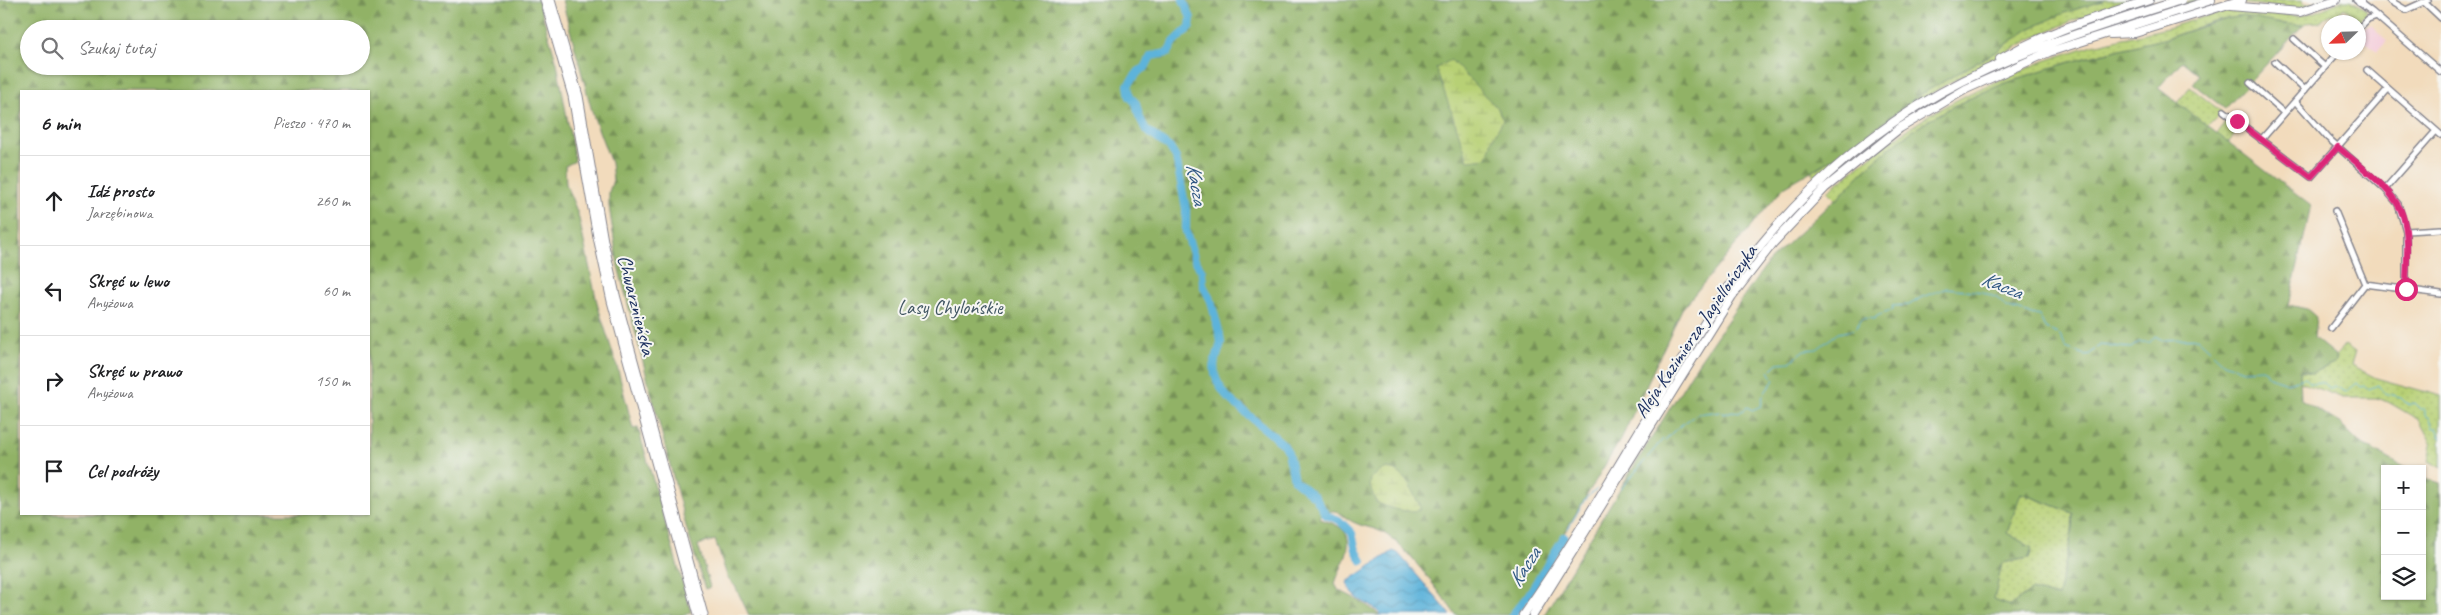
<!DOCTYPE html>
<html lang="pl">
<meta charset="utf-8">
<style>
body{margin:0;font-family:Caveat,sans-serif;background:#f2f2f2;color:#202124}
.controls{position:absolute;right:15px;bottom:15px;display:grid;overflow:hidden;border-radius:0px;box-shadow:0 1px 4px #0004}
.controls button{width:45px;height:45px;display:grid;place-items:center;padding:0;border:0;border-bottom:1px solid #e0e0e0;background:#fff;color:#202124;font:25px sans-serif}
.compass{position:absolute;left:2321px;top:15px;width:45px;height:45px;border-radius:50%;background:#fff;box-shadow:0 1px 4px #0004;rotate:247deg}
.stop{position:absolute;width:15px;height:15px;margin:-11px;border:4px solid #db2777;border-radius:50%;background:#fff}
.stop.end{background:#db2777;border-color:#fff;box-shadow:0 1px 5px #0008}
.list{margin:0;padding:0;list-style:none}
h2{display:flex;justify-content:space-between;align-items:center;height:65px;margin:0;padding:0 20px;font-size:21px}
h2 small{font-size:16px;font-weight:400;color:#757577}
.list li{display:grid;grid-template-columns:32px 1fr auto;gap:15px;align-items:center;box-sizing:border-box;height:90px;padding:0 20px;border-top:1px solid #e0e0e0}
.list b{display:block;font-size:19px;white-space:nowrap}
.list p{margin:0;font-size:16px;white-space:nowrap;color:#757577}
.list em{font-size:16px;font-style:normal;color:#757577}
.icon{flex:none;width:28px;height:28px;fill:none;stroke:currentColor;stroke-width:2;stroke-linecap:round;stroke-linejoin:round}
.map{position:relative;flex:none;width:2441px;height:615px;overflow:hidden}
.search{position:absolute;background:#fff;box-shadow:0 1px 4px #0004;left:20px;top:20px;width:350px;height:55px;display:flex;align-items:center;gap:12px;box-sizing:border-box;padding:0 18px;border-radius:28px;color:#757577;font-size:19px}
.panel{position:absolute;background:#fff;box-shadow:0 1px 4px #0004;left:20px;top:90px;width:350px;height:425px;border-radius:0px}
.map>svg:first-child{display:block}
.built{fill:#f4cfdc}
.grass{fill:url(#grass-dots);stroke:#698069}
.forest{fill:url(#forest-firs);stroke:#567062;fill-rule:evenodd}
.wetland{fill:url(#wetland-marsh);stroke:#698069}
.water{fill:url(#water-waves);stroke:#3c719c}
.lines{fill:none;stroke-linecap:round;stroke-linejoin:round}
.stream{stroke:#5db3da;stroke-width:1}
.river{stroke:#5db3da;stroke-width:8}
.minor-casing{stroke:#86858d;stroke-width:8}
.major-casing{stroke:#86858d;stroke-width:9}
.highway-casing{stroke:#86858d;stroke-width:10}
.minor{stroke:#fff;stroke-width:5}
.major{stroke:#fff;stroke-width:7}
.highway{stroke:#fff;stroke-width:8}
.route{stroke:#db2777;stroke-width:6}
.labels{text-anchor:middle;stroke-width:4;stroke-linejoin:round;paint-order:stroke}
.street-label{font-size:20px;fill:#1b2f5e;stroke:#f6f6f2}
.park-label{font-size:20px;fill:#425764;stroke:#f6f6f2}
.water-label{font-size:21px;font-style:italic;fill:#2f5783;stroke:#f6f6f2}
</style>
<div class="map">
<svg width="2441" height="615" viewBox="0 0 2441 615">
<defs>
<pattern id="grass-dots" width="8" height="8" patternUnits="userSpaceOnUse" patternTransform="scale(1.25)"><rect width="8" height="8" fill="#b7d074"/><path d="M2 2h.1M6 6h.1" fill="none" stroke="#9db367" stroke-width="1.8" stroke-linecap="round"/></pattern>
<pattern id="forest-firs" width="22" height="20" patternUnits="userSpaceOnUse" patternTransform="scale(1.25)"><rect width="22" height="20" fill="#91b266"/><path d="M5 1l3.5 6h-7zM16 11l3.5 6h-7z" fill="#769157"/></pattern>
<pattern id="wetland-marsh" width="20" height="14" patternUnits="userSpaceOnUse" patternTransform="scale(1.25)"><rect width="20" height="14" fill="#b7d074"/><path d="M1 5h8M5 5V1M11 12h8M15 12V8" fill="none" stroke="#9db367"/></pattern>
<pattern id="water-waves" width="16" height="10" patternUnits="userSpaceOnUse" patternTransform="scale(1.25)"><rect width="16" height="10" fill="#5db3da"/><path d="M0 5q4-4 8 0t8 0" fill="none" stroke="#4c92b4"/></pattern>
</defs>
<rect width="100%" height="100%" fill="#f6f6f2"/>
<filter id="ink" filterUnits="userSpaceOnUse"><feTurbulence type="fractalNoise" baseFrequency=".02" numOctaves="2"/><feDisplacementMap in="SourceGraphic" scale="10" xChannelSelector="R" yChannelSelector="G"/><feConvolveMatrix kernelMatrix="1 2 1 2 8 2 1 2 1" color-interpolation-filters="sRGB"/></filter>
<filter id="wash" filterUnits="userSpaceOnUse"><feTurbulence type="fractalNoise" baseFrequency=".0096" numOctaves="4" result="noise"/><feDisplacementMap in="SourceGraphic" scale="20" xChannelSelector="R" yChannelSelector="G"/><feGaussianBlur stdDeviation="1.12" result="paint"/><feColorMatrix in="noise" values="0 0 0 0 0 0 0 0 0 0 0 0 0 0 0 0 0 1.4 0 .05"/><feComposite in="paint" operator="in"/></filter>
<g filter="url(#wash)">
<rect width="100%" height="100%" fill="#f2dbbc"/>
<path class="built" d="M2371 25 2387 41 2377 52 2359 35 2366 27Z"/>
<path class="grass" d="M2105 0H2132L2072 21 2037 36 1949 83 1894 116 1818 180 1811 172 1845 151 1918 96 1995 52 2029 29 2064 13Z
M2193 0H2199C2132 21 2063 40 1999 69 1934 97 1875 138 1823 185L1821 184C1859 152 1897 120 1941 96 2020 52 2107 27 2193 0Z
M2249 0H2303L2304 4 2330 0 2302 9 2239 3Z
M2343 0H2351L2366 10V18L2363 16 2360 18 2362 23 2344 7 2334 18 2330 14 2320 22 2306 23 2303 25C2287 25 2271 22 2255 20 2250 19 2245 16 2240 17 2213 19 2189 32 2163 39 2036 69 1925 95 1837 200L1828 191 1886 144 1934 112 1970 93 2044 61 2093 45 2167 28 2227 10H2252L2298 16 2316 12Z
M2190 87 2222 112 2207 127 2177 103Z
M2228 118 2240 128 2228 143 2216 134Z
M2345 345 2355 352 2351 365 2376 378 2441 396V468L2429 461 2432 444 2419 420 2388 402 2375 398H2343L2300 382V371L2312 373 2336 362V356Z
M2020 493 2073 513 2072 532 2058 597 2032 590 2010 606 1994 600 2002 563 2029 558 2032 548 2007 533Z"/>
<path class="forest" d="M0 0H538L557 63 575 161 565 166 566 184 578 214 598 307 617 366 633 429 638 428 691 612 685 615H0ZM29 29H361V66H29ZM21 91H369V514H21Z
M562 0H2105L2064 13 2029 29 1995 52 1918 96 1845 151 1784 187 1682 309 1623 435 1515 615H1456C1439 592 1406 545 1382 532 1373 527 1362 527 1353 522 1338 514 1338 505 1320 516L1321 519C1326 522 1331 522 1336 525 1362 537 1339 567 1335 584L1339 591C1347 593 1374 609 1379 615H749L735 586 728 579 715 540 698 545 710 587 705 589 687 530 618 266 609 206V192L613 180 611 163 593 115Z
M2243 16 2281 24 2303 25 2225 109 2193 84 2199 75 2182 61 2158 88 2311 206 2289 305 2307 309 2316 317 2314 338 2336 356V362L2312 373 2300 371 2301 400 2341 424 2359 442 2407 469H2385V596H2422V477L2440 483 2441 615H1544L1610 505 1698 363 1768 262 1835 199 1837 200C1925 95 2036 69 2163 39 2190 32 2215 20 2243 16ZM2021 493 2073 513 2072 532 2058 597 2032 590 2010 606 1994 600 2002 563 2029 558 2032 548 2007 533Z"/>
<path class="wetland" d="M1451 60 1498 109 1503 120 1492 140 1487 158 1468 160 1436 68Z
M1384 469C1407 469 1409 489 1420 505V510C1403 513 1391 509 1376 502L1370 487 1371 478Z"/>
<path class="water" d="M1393 551 1398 553 1451 615H1381C1368 599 1355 605 1347 582Z"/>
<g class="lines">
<path class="stream" d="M1665 440 1677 428 1697 414 1721 411 1723 414 1733 411 1739 413 1747 407 1752 410 1761 406 1763 395 1774 380 1769 371 1777 363 1790 362 1804 350 1817 349 1838 333 1853 330C1864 322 1854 316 1874 319 1878 313 1888 314 1893 309L1892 306 1909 305 1922 297 1947 288 1983 292 1997 298 2008 308 2039 316 2046 329 2060 335 2066 348 2085 355 2090 354 2099 345 2131 348 2139 342H2150L2155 336 2162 340 2197 338 2224 363 2243 370 2262 369 2266 371 2269 377 2287 383 2305 378 2311 383C2321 382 2321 381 2330 388L2335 386 2346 392 2357 383 2361 387 2366 386 2369 389 2378 385 2384 393 2401 397 2409 405 2414 403 2420 409H2425V415L2430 418 2433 428H2437L2441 438
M1620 490 1663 439
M1568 529 1586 498 1597 489"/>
<path class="river" d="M1183 0 1191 18 1190 27 1174 42 1168 53 1151 56 1145 68 1139 71 1128 85 1130 97 1136 103 1139 116 1146 130 1170 148 1176 158 1186 209V232L1195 260 1202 271 1203 285 1211 301 1220 336 1221 343 1217 356
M1215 360C1212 376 1219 386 1228 398L1283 444 1288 452 1294 480 1315 497 1326 515 1339 520 1352 533 1356 550 1362 561
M1512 615 1527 597 1564 537"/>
</g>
</g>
<g filter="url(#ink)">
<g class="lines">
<defs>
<path id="minor" d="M2356 0 2372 12 2441 72
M2389 0 2406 10 2428 0
M2424 2 2441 18
M2358 29 2368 19 2377 16
M2294 39 2325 67
M2275 62 2305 90
M2367 70 2441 135
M2250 83 2284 113
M2295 101 2328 138 2385 189 2398 204 2406 231V289
M2224 111 2311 177 2388 89
M2261 140 2338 52
M2385 189 2436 131
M2335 211 2365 284 2441 294
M2406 231 2441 229
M2331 328 2365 284"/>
<path id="major" d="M544 0 572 96 597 237 611 301 697 615
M551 0 579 96 604 241 616 295 704 615"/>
<path id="highway" d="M2360 2V0
M2230 6 2300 12 2336 0
M2110 34 2135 33 2242 0
M2000 59C2050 30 2095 18 2149 0
M1523 615C1575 542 1619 464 1665 388 1694 339 1723 291 1759 247 1809 186 1871 132 1940 93 2016 51 2099 26 2181 0
M1533 615 1732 296 1773 243 1825 188 1900 128 1966 89 2049 52 2211 0"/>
</defs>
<use href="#minor" class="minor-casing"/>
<use href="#major" class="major-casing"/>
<use href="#highway" class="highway-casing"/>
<use href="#minor" class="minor"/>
<use href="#major" class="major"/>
<use href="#highway" class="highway"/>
</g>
</g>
<g class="lines" filter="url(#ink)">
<path class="route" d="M2237 121 2311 177 2338 147C2357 164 2396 191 2403 216 2410 239 2406 266 2406 289"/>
</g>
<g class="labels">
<g class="street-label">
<text transform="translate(637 305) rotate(76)" y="7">Chwarznieńska</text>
<text transform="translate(1695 331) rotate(-56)" y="7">Aleja Kazimierza Jagiellończyka</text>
</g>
<g class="park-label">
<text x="950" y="314">Lasy Chylońskie</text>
</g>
<g class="water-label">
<text transform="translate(1197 184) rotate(80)" y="7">Kacza</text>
<text transform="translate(2002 285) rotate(22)" y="7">Kacza</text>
<text transform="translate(1524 567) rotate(-57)" y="7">Kacza</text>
</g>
</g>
</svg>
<div class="controls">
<button>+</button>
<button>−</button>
<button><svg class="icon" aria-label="layers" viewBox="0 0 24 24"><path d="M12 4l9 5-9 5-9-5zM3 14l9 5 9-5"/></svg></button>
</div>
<svg class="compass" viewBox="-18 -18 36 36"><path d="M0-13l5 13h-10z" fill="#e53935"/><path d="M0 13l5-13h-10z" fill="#757577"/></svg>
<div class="stop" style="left:2406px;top:289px"></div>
<div class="stop end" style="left:2237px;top:121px"></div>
<div class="search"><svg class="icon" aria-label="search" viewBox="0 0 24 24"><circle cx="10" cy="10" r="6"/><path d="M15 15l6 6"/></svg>Szukaj tutaj</div>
<section class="panel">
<h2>6 min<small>Pieszo · 470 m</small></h2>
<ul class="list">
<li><svg class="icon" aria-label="ahead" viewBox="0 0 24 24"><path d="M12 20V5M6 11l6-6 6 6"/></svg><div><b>Idź prosto</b><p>Jarzębinowa</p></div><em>260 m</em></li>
<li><svg class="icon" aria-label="left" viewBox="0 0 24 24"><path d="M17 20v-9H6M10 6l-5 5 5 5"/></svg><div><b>Skręć w lewo</b><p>Anyżowa</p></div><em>60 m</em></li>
<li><svg class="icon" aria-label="right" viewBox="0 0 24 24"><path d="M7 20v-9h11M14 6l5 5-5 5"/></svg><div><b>Skręć w prawo</b><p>Anyżowa</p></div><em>150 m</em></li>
<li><svg class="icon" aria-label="arrive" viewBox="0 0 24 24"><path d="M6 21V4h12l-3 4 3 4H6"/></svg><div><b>Cel podróży</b></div></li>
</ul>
</section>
</div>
